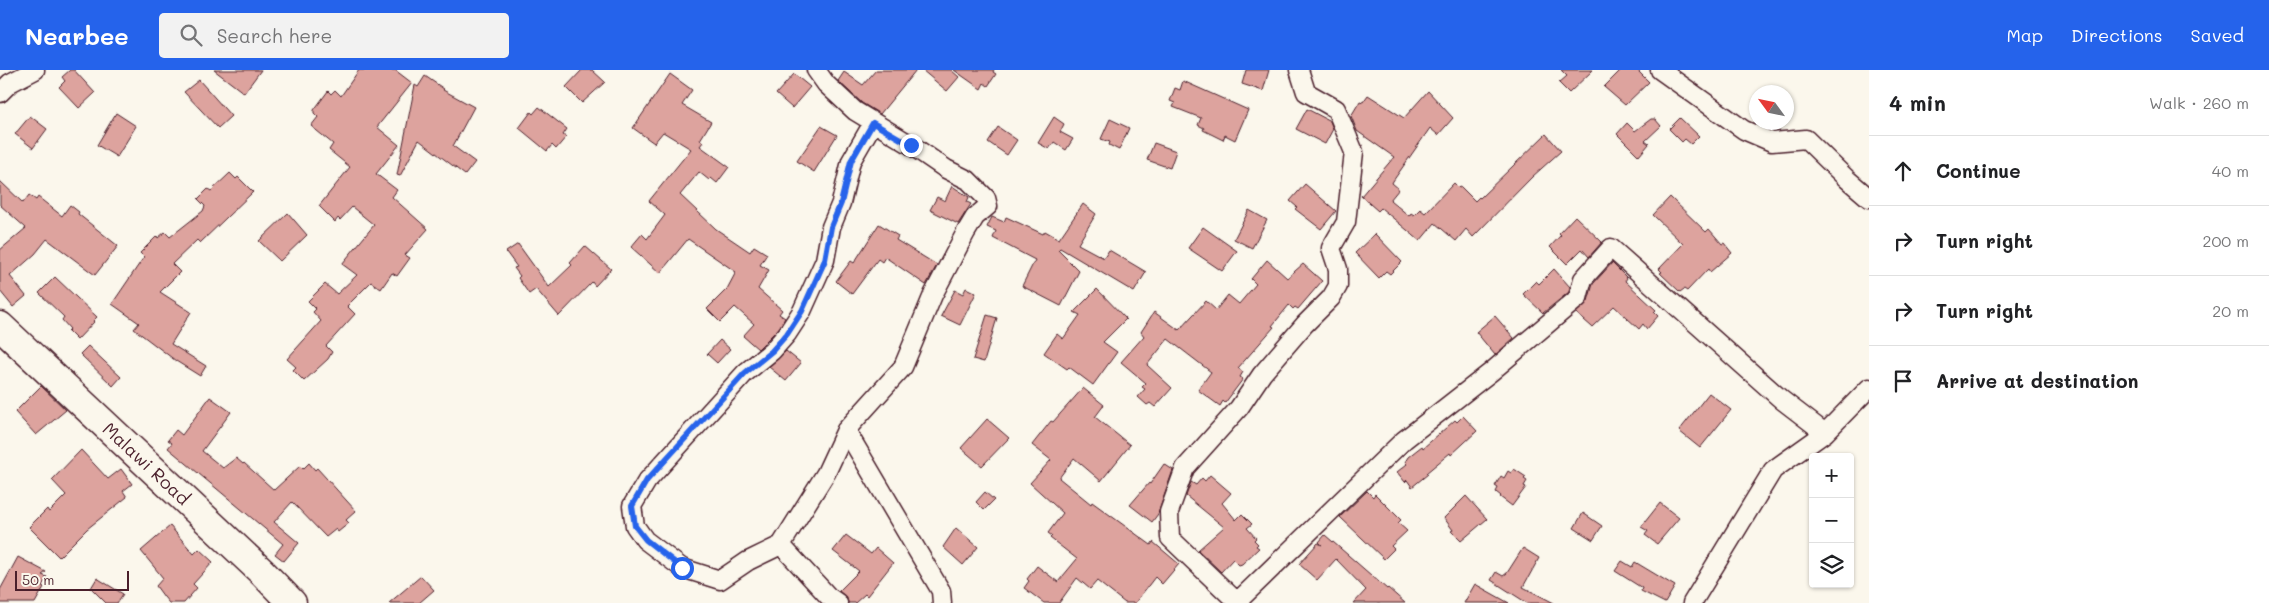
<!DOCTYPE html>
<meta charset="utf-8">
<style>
body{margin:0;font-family:Mali,sans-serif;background:#f2f2f2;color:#202124}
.controls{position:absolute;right:15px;bottom:15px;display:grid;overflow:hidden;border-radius:5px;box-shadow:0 1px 4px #0004}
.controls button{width:45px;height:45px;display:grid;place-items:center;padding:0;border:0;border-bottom:1px solid #e0e0e0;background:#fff;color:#202124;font:25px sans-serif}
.compass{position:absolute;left:1749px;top:15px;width:45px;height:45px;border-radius:50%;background:#fff;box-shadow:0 1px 4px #0004;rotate:303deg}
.scale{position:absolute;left:15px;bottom:12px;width:114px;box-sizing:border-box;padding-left:5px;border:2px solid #4a1f2b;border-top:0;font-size:14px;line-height:18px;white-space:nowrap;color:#4a1f2b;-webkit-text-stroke:4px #fbf7ec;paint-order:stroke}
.stop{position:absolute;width:15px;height:15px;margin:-11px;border:4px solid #2563eb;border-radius:50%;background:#fff}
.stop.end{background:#2563eb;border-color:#fff;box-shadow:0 1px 5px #0008}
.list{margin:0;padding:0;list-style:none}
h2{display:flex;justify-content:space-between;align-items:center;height:65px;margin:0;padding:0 20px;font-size:21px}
h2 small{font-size:16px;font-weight:400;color:#757577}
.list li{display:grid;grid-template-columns:32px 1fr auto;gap:15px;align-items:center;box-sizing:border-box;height:70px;padding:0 20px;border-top:1px solid #e0e0e0}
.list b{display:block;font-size:19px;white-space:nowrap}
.list em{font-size:16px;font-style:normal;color:#757577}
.icon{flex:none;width:28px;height:28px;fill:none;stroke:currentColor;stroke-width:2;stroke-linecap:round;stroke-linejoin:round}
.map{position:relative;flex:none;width:1869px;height:533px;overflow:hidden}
header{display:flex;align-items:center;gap:30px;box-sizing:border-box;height:70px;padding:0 25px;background:#2563eb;color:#fff}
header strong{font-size:24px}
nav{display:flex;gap:28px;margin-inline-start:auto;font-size:18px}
.search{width:350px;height:45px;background:#f2f2f2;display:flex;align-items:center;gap:12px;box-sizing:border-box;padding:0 18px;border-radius:5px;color:#757577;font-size:19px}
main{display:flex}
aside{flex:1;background:#fff}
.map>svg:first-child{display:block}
.building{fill:#dda39e;stroke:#4a1f2b}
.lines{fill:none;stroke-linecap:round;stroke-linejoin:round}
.street-casing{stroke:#4a1f2b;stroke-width:21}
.primary-casing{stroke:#4a1f2b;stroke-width:31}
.street{stroke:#fbf7ec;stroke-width:18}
.primary{stroke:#fbf7ec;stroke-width:28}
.route{stroke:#2563eb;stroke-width:6}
.labels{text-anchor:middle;stroke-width:4.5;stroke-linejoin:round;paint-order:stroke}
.street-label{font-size:18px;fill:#4a1f2b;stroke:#fbf7ec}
</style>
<header>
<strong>Nearbee</strong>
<div class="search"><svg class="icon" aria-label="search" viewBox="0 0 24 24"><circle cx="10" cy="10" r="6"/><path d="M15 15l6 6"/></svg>Search here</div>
<nav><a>Map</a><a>Directions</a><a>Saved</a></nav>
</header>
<main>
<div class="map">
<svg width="1869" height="533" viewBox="0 0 1869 533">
<rect width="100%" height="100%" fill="#fbf7ec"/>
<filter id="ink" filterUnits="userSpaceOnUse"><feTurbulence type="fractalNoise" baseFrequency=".02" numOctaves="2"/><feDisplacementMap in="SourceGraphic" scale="10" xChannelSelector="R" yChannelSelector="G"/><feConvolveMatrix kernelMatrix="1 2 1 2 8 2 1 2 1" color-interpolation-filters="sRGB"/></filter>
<g filter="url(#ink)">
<path class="building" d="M70 0H74L95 23 79 38 59 17 65 11 62 7Z
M214 0H261L244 23Z
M359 0H395L412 13 377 57 399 75 376 104 397 120 392 127 428 159 405 185 410 188 397 206 392 203 381 219 371 212 347 236 355 244 326 276 332 282 328 289 304 311 293 300 296 297 287 289 321 251 313 242 316 239 308 231 325 214 337 224 357 205 342 194 374 155 352 137 340 150 338 148 335 152 319 136 350 97 329 80 333 74 311 56 318 47 314 43V40L328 21 331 24 335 20 341 26Z
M582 0H592L605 12 582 33 566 17Z
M876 0H916L880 44 862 33 838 11 844 2 863 15Z
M922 0H951L959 7 947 21Z
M954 0H994L993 2 996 4 988 16 984 13 981 19Z
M1246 0H1269L1263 21 1242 14Z
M1561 0H1593L1569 23 1559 13 1567 6Z
M1621 0H1637L1649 12 1625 35 1604 17Z
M670 4 692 20 682 35 711 52 700 70 703 72 700 76 729 97 717 113 711 108 709 110 699 102 680 125 716 159 750 182 754 176 767 184 760 195 769 200 758 219 782 240 779 244 785 248 779 258 758 279 743 266 754 254 735 237 720 252 707 239 727 219 736 202 688 169 660 203 631 177 642 164 647 169 665 145 649 131 691 79 663 62 654 73 633 58Z
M794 4 810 17 792 38 776 24Z
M425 6 444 19 443 20 474 37 453 76 475 92 465 105 419 70 400 106 397 105 415 15 418 17Z
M199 10 231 46 218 58 184 22Z
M1183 11 1248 40 1235 70 1225 65 1223 70 1203 60 1204 58 1198 55 1201 48 1173 37 1175 33 1170 31 1175 18 1180 20Z
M1428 21 1453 48 1438 65 1430 58 1393 111 1392 113 1399 119 1390 130 1409 146 1411 143 1414 145 1420 139 1425 143 1454 113 1459 118 1461 117 1475 131 1479 127 1480 128 1546 64 1561 81 1532 107 1473 167 1466 159 1456 171 1435 153 1420 171 1381 138 1378 141 1361 126 1394 87 1357 61 1351 46 1360 31 1363 32 1368 25 1404 48Z
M539 37 567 59 563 65 566 67 556 79 552 75 547 81 519 58 531 42 533 44Z
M1307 39 1330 51 1333 59 1325 74 1296 59Z
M116 43 136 56 117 87 97 75Z
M30 46 47 59 33 78 15 64Z
M1054 47 1064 54 1060 62 1073 69 1066 80 1054 72 1049 79 1038 73Z
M1680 48 1699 66 1691 74 1685 69 1682 72 1669 59Z
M1110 49 1129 58 1119 80 1109 75 1110 72 1101 69Z
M1651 49H1655L1661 56 1645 71 1649 74 1639 86 1617 64 1627 53 1635 61Z
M821 56 837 65 814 102 797 91Z
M998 57 1017 70 1007 85 988 72Z
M1154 73 1176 81 1170 98 1147 90Z
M230 103 236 109 238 107 253 122 200 173 197 170 172 194 180 202 160 222 191 242 171 274 206 296 200 306 176 291 134 259 139 253 112 234 144 187 140 183 157 166 158 168 165 162 170 167 203 141 205 136 198 129 208 119 211 121Z
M0 111 23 133 29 125 36 130 38 127 62 146 70 135 79 142 78 144 118 176 95 205 47 169 35 184 10 206 26 226 13 237 0 221V180L26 158 0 135Z
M1305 114 1336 141 1321 159 1295 139 1297 137 1290 131Z
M952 116 969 127 967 132 971 134 958 154 930 140 937 127 945 131Z
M1670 127 1706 162 1709 159 1722 174 1724 173 1732 183 1710 202 1708 199 1687 221 1684 219 1680 222 1660 203 1662 202 1659 199 1683 174 1653 145Z
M1083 134 1096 144 1078 174 1104 188 1109 180 1146 202 1134 222 1060 178 1058 180 1079 201 1061 236 1022 216 1035 190 993 168 996 161 987 157 992 147 1004 152 1006 147 1043 164 1045 161 1059 169Z
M1249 140 1267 150 1252 178 1234 169Z
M288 143 307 165 280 191 259 171Z
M1575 146 1602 172 1589 187 1582 179 1567 194 1550 177 1561 165 1559 163Z
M879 154 898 166 896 170 937 195 926 215 885 187 882 192 878 189 852 224 838 213 836 211 851 191 854 193Z
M1203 157 1237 181 1222 201 1188 178Z
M1375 164 1402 192 1390 204 1386 201 1379 208 1355 183Z
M518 174 549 217 572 195 570 193 585 176 611 199 595 216 592 212 559 246 536 219 529 224 518 208 520 206 514 198 517 197 506 182Z
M1267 190 1287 208 1303 194 1322 211 1298 239 1295 237 1293 239 1289 235 1272 256 1274 257 1238 298 1243 302 1240 307 1243 309 1225 333 1223 331 1220 336 1198 320 1211 302 1168 269 1147 295 1172 318 1155 337 1150 333 1147 335 1138 327 1145 319 1142 317 1146 313 1121 292 1144 266 1141 262 1154 242 1179 260 1206 231 1216 240 1228 225 1239 234 1256 214 1251 209Z
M1612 193 1627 208 1625 211 1656 240 1654 242 1658 246 1647 259 1643 254 1639 259 1614 236 1592 257 1576 243 1588 231 1593 214Z
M1554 199 1570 217 1569 222 1543 243 1523 224 1536 211 1539 214Z
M55 207 97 247 93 251 94 252 77 270 68 261 70 259 62 250 64 247 39 223Z
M966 218 976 223 960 255 941 246 955 220 963 224Z
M1097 219 1126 249 1103 272 1117 282 1093 315 1069 297 1067 299 1044 283 1057 264 1063 269 1080 245 1074 242Z
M987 245 997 248 984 292 973 289Z
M1495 246 1514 268 1495 285 1476 262Z
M720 270 730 279 717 293 707 284Z
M88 276 121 307 113 316 80 284Z
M786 281 801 293 786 311 769 297Z
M41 316 66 340 36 365 15 342Z
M1083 318 1104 335 1095 347 1130 375 1101 411 1074 388 1059 408 1091 434 1092 432 1151 475 1153 472 1179 494 1162 514 1155 507 1135 533H1125L1097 511 1090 519 1077 508 1059 533H1044L1024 518 1029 511 1027 509 1037 496 1058 512 1077 489 1050 468 1052 466 1048 463 1063 443 1030 413 1051 390 1032 375 1051 351 1053 352Z
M1709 323 1731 340 1700 378 1679 361Z
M210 327 231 342 202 381 223 398 236 388 243 394 244 393 274 420 300 396 303 399 309 393 315 400 317 398 356 441 346 450 349 453 338 462 336 459 326 467 292 432 274 452 299 473 284 491 275 484 283 474 168 378 172 373 168 370 176 360 182 365Z
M1463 346 1477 361 1451 385 1450 383 1426 403 1428 404 1412 417 1407 410 1405 412 1397 402 1407 394 1405 392 1408 387 1422 376 1423 378 1455 350 1457 352Z
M987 349 1009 368 982 396 961 378Z
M81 380 108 409 121 399 132 414 123 421 127 427 87 459 59 487 29 457 47 439 49 442 66 425 52 410Z
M1164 394 1173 400 1158 444 1152 452 1130 435 1149 413 1150 414Z
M1514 399 1526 407 1524 409 1527 411 1524 416 1526 417 1512 436 1500 427 1501 426 1496 422 1498 418 1495 416 1501 406 1504 408 1508 401 1511 403Z
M1210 405 1231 423 1222 433 1236 450 1242 444 1252 454 1247 458 1256 468 1254 470 1258 474 1256 476 1259 478 1242 494 1239 495 1233 489 1221 502 1198 480 1224 457 1186 426 1191 412 1196 415 1202 408 1205 411Z
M1367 421 1373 427 1375 424 1401 450 1398 453 1407 461 1391 476 1394 479 1384 489 1340 447Z
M985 422 994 430 984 440 976 432Z
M1466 426 1487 449 1461 471 1451 461 1453 460 1444 448Z
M1660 433 1679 448 1657 474 1645 465 1648 461 1641 457Z
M1583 443 1602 456 1593 470 1574 458Z
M170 456 194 484 199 479 213 492 193 514 197 518 184 533H169L164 527 156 516 163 508 141 481Z
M956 458 978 477 963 495 943 477Z
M846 465 871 484 876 478 893 493 867 526 865 524 855 533H848L847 528 839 521 859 501 833 481Z
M1325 465 1387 519 1388 518 1405 533H1354L1366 520 1336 489 1317 510 1299 494 1318 473 1322 475 1319 472Z
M1523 478 1539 488 1523 517 1554 533H1527L1491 510 1496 502 1503 506 1507 503Z
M18 487 46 502 42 505 47 507 42 516 44 517 35 533H0V520Z
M1622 491 1632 497 1635 492 1675 516 1665 533 1641 521 1642 518 1615 501Z
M421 506 434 520 419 533H389Z
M97 508 123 524 117 533H106L91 518Z
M1475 514 1509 533H1464Z"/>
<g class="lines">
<defs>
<path id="street" d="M816 0 826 14 855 41 911 75 946 99 968 110 986 128 988 136 975 147 966 162 933 225 903 297 846 360 826 403 781 475 748 491 720 510 682 498 645 470 635 456 632 436 647 411 745 303 772 281 787 264 802 241 825 190 831 157 841 133 851 91 873 53
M1660 0 1744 60 1772 72 1806 69 1847 109 1869 128
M0 23 10 13 35 0
M846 360 941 521 942 533
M781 475 828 526 838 533
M1237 532 1170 468 1169 442 1185 398 1239 338 1262 304 1305 254 1331 228 1338 216V199L1331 178 1346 152 1354 82 1336 39 1306 22 1299 0
M1236 533 1404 370 1491 302 1578 228 1583 209 1611 178 1782 330 1825 363
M1692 533 1773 400 1825 363 1869 318"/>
<path id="primary" d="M0 256 262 502 292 533"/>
</defs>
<use href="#street" class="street-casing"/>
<use href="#primary" class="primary-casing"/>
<use href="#street" class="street"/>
<use href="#primary" class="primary"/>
</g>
</g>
<g class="lines" filter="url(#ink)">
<path class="route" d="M682 498 646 470 635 456 632 436 647 410 745 303 772 281 787 264 802 241 825 190 831 157 841 133 851 91 873 53 911 75"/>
</g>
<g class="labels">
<g class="street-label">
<text transform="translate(146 394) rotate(43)" y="6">Malawi Road</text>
</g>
</g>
</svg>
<div class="controls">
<button>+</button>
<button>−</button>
<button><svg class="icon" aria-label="layers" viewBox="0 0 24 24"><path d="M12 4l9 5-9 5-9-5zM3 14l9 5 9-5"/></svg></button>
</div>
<svg class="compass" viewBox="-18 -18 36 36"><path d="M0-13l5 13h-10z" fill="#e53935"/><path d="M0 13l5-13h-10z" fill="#757577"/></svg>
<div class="scale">50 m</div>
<div class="stop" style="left:682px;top:498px"></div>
<div class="stop end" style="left:911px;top:75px"></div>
</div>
<aside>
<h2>4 min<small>Walk · 260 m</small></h2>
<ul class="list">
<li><svg class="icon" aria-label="ahead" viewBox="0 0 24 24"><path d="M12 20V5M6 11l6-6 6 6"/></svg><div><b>Continue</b></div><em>40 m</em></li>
<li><svg class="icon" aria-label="right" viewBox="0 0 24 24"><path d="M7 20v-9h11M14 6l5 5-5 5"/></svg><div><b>Turn right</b></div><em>200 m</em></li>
<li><svg class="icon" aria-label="right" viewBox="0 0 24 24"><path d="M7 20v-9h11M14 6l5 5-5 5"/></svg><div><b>Turn right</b></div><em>20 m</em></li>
<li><svg class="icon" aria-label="arrive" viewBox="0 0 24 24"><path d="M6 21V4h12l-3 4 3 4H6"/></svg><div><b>Arrive at destination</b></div></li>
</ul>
</aside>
</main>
